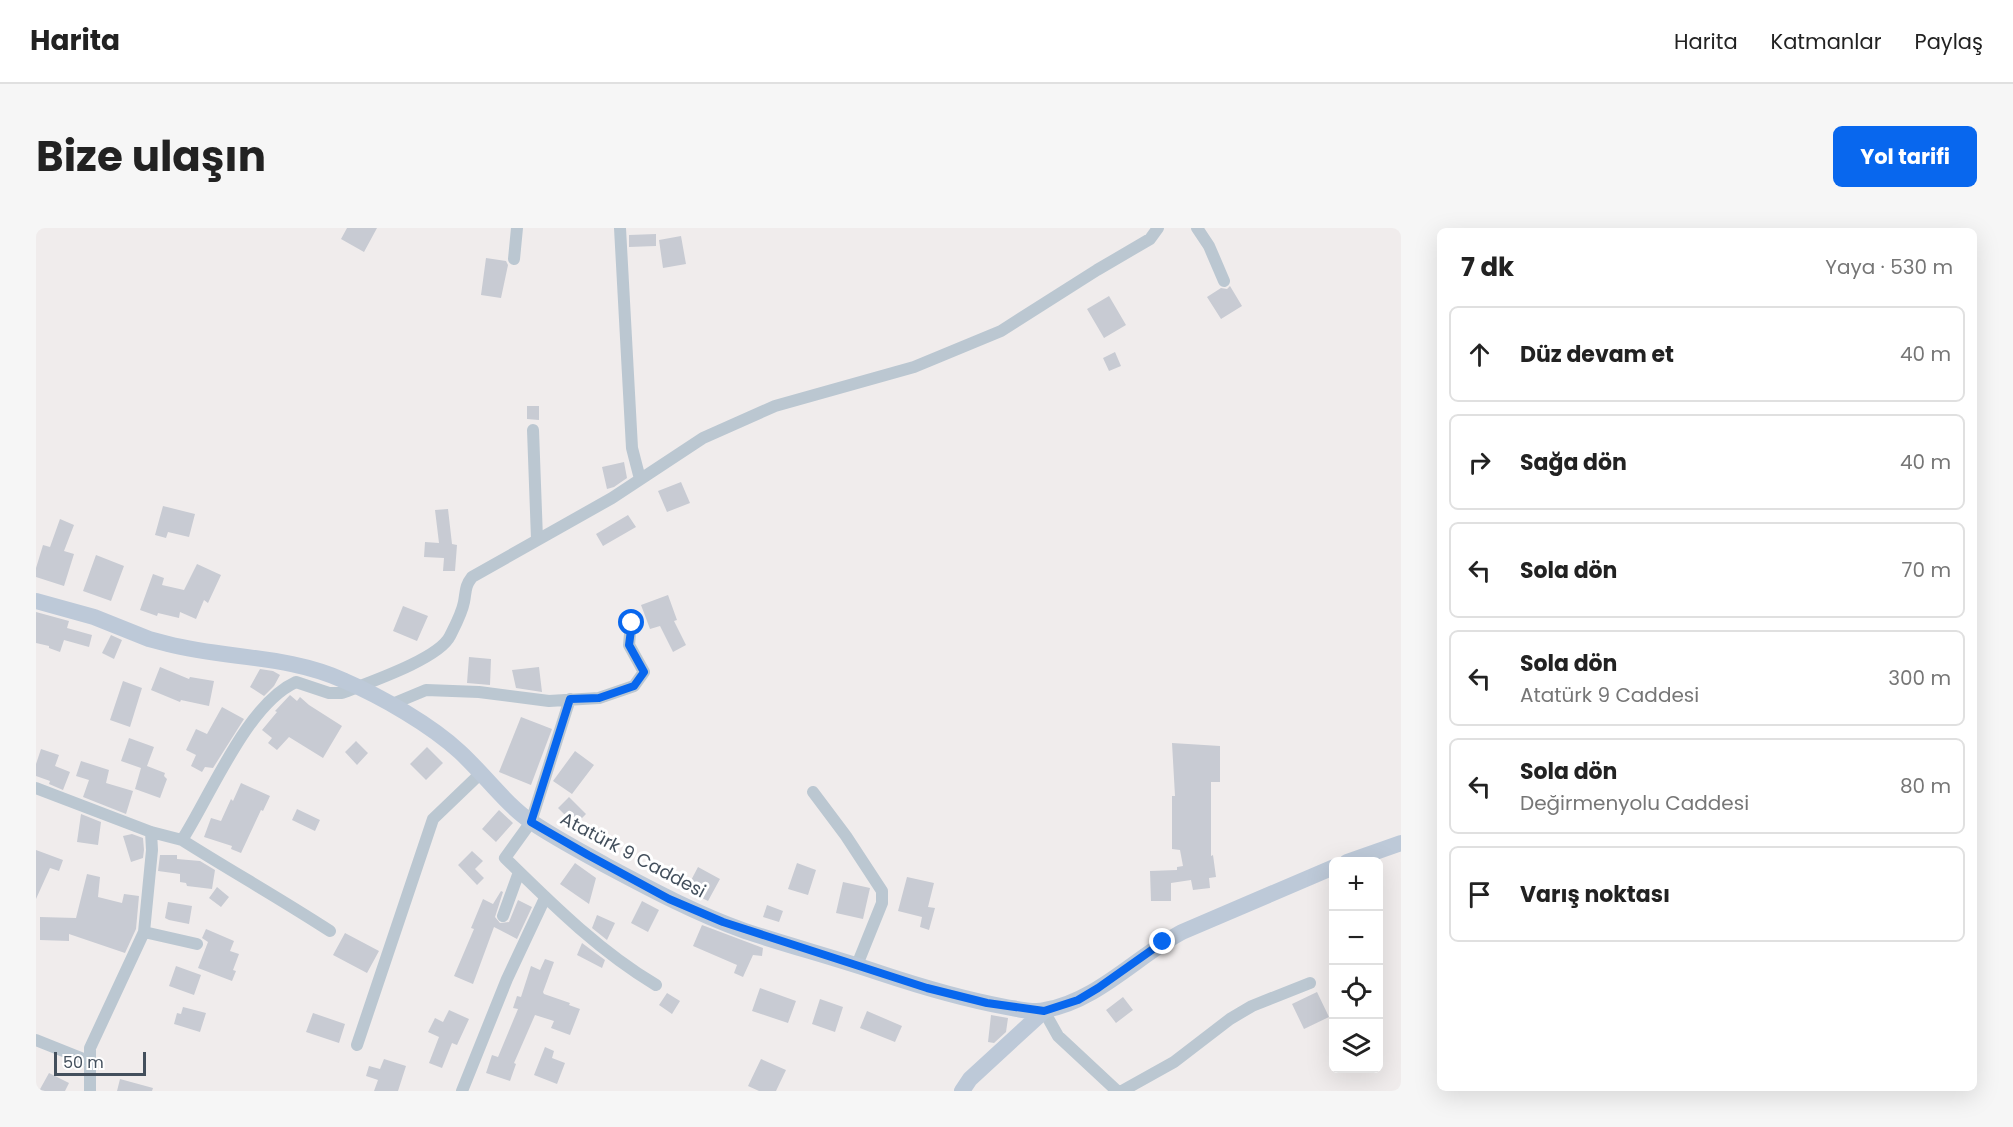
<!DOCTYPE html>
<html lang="tr">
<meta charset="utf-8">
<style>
body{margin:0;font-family:Poppins,sans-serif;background:#f6f6f6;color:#222}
.controls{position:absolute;right:18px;bottom:18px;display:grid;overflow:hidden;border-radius:9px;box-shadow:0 6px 24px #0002}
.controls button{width:54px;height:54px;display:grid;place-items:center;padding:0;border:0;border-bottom:2px solid #e0e0e0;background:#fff;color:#222;font:30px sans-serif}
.scale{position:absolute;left:18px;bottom:15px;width:92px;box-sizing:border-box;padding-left:6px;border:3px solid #434f5c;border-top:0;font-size:16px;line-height:21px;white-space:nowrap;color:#434f5c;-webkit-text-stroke:4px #fff;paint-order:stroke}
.stop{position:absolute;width:18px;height:18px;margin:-14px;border:4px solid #0867ee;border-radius:50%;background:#fff}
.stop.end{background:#0867ee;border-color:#fff;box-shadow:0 2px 6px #0008}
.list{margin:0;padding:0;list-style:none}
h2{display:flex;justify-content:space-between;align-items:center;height:78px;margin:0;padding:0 24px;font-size:26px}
h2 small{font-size:20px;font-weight:400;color:#767676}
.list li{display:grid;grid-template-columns:39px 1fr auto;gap:18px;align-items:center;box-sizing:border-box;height:96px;margin:0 12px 12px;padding:0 12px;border:2px solid #e0e0e0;border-radius:9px}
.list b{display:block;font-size:22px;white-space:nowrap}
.list p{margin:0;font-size:20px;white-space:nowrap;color:#767676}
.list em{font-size:20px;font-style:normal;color:#767676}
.icon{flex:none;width:33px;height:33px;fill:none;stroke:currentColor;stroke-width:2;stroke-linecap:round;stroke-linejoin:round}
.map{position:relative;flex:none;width:1365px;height:863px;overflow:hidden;border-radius:9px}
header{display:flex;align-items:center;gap:36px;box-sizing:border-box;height:84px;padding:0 30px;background:#fff;border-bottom:2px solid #e0e0e0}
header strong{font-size:28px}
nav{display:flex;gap:33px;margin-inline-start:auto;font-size:21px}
.intro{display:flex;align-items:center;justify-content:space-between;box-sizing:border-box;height:144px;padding:0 36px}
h1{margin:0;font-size:42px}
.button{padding:15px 27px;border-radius:9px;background:#0867ee;color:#fff;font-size:21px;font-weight:700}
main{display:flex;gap:36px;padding:0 36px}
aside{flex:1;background:#fff;border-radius:9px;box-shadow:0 6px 24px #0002}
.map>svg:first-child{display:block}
.building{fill:#c8cbd3}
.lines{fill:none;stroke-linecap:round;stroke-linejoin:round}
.street{stroke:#bbc7d1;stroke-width:12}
.secondary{stroke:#bdc9d8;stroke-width:16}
.route{stroke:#0867ee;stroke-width:8}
.labels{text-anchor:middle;stroke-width:6;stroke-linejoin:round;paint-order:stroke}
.street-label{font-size:18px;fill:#434f5c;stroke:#fff}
</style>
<header>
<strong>Harita</strong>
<nav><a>Harita</a><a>Katmanlar</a><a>Paylaş</a></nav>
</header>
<div class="intro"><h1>Bize ulaşın</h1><a class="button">Yol tarifi</a></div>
<main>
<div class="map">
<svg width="1365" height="863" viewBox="0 0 1365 863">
<rect width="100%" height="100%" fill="#f0ecec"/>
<path class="building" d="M311 0H341L328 24 305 11Z
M620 6V18L593 19V7Z
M645 8 650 36 627 40 623 12Z
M450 30 470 33 472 37 465 70 445 67Z
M1194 58 1206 78 1185 91 1171 69 1185 60 1191 61Z
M1073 68 1090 97 1068 110 1051 81Z
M1079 124 1085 138 1073 143 1067 130Z
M491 178H503V192L491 191Z
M588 234 591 250 578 259 571 261 566 239Z
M645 254 654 275 631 284 622 263Z
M127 278 159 286 153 309 132 304 130 310 119 307Z
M412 281 416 316 421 317 419 343H407L408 330 388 329 389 314 403 315 399 282Z
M592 287 600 299 567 318 560 306Z
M24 291 38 297 28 323 38 326 28 358 0 349V340L7 317 14 319Z
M60 327 88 338 75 373 47 363Z
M161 336 185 347 172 375 168 372 160 391 144 384 143 390 122 385 121 388 104 382 117 346 128 350 126 357 148 362Z
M632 367 641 392 638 393 650 417 637 424 624 398 614 401 605 377Z
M367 378 392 388 381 413 357 403Z
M0 384 33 393 31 400 56 407 53 419 28 412 24 424 13 420V418L0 415Z
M75 407 86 412 78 431 66 425Z
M433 429 455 431 454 457 431 455Z
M124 439 153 451 154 449 178 453 173 478 145 472 144 474 115 462Z
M503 439 506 464 480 460 476 442Z
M224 441 237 443 244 447 238 458 228 468 214 459Z
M87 453 106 460 94 499 74 492Z
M254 467 261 473 264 469 273 477 306 498 287 530 253 509 241 522 232 515 236 510 226 502 241 484 239 483Z
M186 479 208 491 177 540 169 539 166 544 155 538 160 527 150 522 160 501 171 506Z
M485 489 516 501 495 557 463 544Z
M93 510 118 519 111 538 129 545 128 548 131 551 124 570 99 561 105 540 85 533Z
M320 513 332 525 321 537 309 524Z
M1136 515 1184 518V554H1175V628L1177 627 1180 649 1173 650 1174 660 1157 662 1155 652 1135 655V673H1115L1114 643 1141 642V639L1147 638 1144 622 1136 621V568H1139Z
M391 519 407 535 390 552 374 536Z
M5 521 23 527 19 538 34 544 27 562 13 556 14 553 0 548V536Z
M539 523 558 537 536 566 517 553Z
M45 533 73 542 70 555 97 563 90 586 47 569 53 552 40 548Z
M205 555 234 568 227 583 225 582 205 625 195 621 196 618 168 609 175 590 185 593 195 571 197 573Z
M533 569 550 586 539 597 522 580Z
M261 581 284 592 279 603 256 592Z
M463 582 477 595 460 614 446 601Z
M45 586 65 594 62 617 41 614Z
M96 606 107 610 108 622 107 630 95 634 87 608Z
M0 622 27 632 23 643 14 640 0 671Z
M436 623 447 633 439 641 448 650 441 657 422 637Z
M124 627H141V631L164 633 179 642 176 661 151 658 150 655 144 654V646L122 643Z
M539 635 560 650 553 676 524 656Z
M761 635 780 642 772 667 752 661Z
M662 639 684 651 672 673 650 662Z
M51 646 64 649 62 669 86 675 88 666 103 668 100 701 89 725 33 706V713L4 712V689L40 690Z
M871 649 898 655 892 679 899 680 893 702 884 699 886 689 862 683Z
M807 654 834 660 827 691 800 685Z
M181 659 193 669 185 679 173 670Z
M465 663 467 664 459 689 464 695 473 694 482 672 496 679 481 711 458 699 437 756 418 748 438 701 435 700 447 671 457 676Z
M606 673 623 682 612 704 595 695Z
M132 674 156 678 153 696 133 692 129 690Z
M731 677 747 683 743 694 727 689Z
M561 687 579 695 571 712 556 700Z
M666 697 727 720 726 728 717 727 707 749 698 745 701 737 657 718Z
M170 701 198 713 194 723 203 726 197 742 200 743 196 753 162 740 172 714 166 710Z
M309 705 343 723 331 745 297 727Z
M546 715 569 732 566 740 541 727Z
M509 731 518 734 507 764 508 766 534 775 533 777 544 781 534 807 515 800 518 793 499 787 478 835 480 836 474 853 450 845 456 827 462 829 482 781 477 780 481 768 485 769 495 738 504 742Z
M140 738 165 747 158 767 133 758Z
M724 760 760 773 752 795 716 783Z
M1281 764 1293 789 1268 801 1256 776Z
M631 765 644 773 636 786 623 777Z
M1087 769 1097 782 1080 795 1070 782Z
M784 771 807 779 799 804 776 796Z
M147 779 170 785 164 804 138 796 141 785 145 786Z
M413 782 433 791 421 817 416 815 406 840 393 835 403 809 392 804 399 790 407 794Z
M831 783 866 798 859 814 824 800Z
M277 785 309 796 303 815 270 804Z
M955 787 972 790 970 804 958 815 952 814Z
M509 819 518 823 516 830 529 835 521 856 498 847Z
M348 831 370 838 362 863H338L342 852 330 848 333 838 344 841Z
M725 831 750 842 740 863H723L712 858Z
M13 845 33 855 29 863H3Z
M84 851 117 860 116 863H81Z"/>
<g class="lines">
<path class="street" d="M584 0 596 220 604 251
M1161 0 1173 18 1188 53
M478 31 481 0
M497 202 501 311
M534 471 495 594 469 630C516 676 563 723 620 757
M354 477 390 462 443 464 513 473 563 470 598 458 608 444 593 417 595 395
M0 560 115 604 146 612C175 567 211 476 260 454L293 465H306C331 455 403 431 414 408 419 398 426 385 428 374 430 363 429 358 436 349L576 270 667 210 739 178 878 139 965 103 1061 42 1114 11 1122 0
M777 564 810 608 846 663V675L821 737
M146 612C195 643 245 671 294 703
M467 688 483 644
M108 704 161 716
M1008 783 1022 808 1081 863
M0 812 55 834
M321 817 397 591 445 545
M54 863V820L108 704 116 622 115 604
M426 863 471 751 509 670
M1086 863 1138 834 1194 791 1216 778 1274 755"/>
<path class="secondary" d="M0 373 58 389 113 411 132 416C191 431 253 427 309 453 346 469 395 497 424 524 449 547 470 577 497 595 521 611 546 624 571 638 616 662 661 686 709 703 754 718 800 730 844 745 886 759 927 771 970 779 982 781 998 785 1009 782 1061 773 1101 728 1146 704L1298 639
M1311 634 1365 615
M926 863 934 851 1008 783"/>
</g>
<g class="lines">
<path class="route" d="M596 395 593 417 608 444 598 458 563 470 534 471 495 594 552 627 633 671 687 694 891 760 951 775 1008 783 1042 772 1062 760 1127 714"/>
</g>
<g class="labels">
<g class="street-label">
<text transform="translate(597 627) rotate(28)" y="6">Atatürk 9 Caddesi</text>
</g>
</g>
</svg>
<div class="controls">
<button>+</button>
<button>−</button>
<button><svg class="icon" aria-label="locate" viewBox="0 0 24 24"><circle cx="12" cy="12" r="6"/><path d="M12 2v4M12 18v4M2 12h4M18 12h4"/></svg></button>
<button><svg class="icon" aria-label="layers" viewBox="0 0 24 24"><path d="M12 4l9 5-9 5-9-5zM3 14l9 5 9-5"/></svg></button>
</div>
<div class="scale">50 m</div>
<div class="stop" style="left:596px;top:395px"></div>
<div class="stop end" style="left:1127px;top:714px"></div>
</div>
<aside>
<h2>7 dk<small>Yaya · 530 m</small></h2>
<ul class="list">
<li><svg class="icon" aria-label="ahead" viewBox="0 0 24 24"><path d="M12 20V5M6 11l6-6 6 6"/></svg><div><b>Düz devam et</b></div><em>40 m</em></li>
<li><svg class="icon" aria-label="right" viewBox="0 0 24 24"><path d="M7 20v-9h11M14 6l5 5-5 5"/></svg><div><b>Sağa dön</b></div><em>40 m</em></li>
<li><svg class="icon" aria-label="left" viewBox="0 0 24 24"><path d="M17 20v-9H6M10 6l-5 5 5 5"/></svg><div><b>Sola dön</b></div><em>70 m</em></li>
<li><svg class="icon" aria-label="left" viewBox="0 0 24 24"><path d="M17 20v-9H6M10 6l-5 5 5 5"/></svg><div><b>Sola dön</b><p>Atatürk 9 Caddesi</p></div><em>300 m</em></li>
<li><svg class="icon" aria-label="left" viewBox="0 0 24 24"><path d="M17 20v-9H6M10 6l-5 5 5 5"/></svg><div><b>Sola dön</b><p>Değirmenyolu Caddesi</p></div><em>80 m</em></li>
<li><svg class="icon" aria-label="arrive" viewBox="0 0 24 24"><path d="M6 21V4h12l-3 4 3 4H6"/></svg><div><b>Varış noktası</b></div></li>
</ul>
</aside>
</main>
